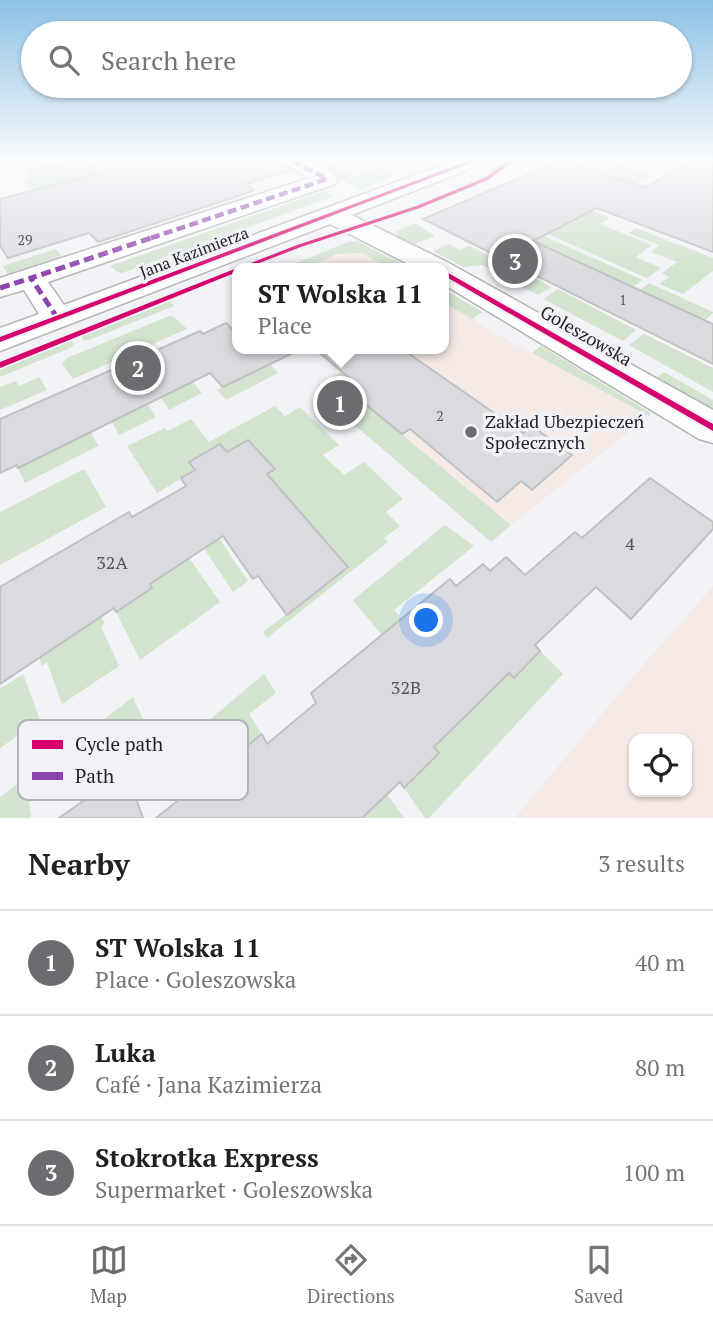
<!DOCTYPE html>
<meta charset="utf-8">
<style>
body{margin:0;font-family:"PT Serif",serif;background:#f6f6f6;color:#202124}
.controls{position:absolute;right:21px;bottom:21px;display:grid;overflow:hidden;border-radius:14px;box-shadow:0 2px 5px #0004}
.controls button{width:63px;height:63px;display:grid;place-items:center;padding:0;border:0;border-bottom:2px solid #e0e0e0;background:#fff;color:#202124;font:35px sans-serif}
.you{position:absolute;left:427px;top:621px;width:24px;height:24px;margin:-18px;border:5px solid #fff;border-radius:50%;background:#1a73e8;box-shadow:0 0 0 10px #1a73e833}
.badge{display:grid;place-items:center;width:46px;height:46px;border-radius:50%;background:#6b6c6f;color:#fff;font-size:23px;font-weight:700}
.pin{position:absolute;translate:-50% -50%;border:4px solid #fff;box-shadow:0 2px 7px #0006}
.popup{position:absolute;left:232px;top:263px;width:217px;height:91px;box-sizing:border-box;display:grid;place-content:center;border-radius:14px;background:#fff;filter:drop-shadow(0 2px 5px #0005);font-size:23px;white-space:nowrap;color:#757577}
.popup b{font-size:26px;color:#202124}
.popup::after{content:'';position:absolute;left:50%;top:100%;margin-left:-14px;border:14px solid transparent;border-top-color:#fff}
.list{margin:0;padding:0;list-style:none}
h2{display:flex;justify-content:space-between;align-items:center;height:91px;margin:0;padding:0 28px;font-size:30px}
h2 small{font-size:23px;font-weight:400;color:#757577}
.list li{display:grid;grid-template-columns:46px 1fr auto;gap:21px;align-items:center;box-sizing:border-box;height:105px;padding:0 28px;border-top:2px solid #e0e0e0}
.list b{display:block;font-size:26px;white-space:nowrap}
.list p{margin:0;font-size:23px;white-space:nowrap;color:#757577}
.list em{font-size:23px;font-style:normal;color:#757577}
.icon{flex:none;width:38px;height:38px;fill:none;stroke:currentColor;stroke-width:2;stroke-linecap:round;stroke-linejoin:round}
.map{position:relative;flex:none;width:713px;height:818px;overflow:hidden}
.search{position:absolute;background:#fff;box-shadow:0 2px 5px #0004;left:21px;right:21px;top:21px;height:77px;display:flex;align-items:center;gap:18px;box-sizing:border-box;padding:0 24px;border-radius:38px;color:#757577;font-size:26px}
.sheet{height:406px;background:#fff}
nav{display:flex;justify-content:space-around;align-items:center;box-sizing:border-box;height:98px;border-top:2px solid #e0e0e0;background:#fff;font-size:19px;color:#757577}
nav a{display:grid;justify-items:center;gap:4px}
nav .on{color:#6b6c6f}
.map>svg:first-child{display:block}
.commercial{fill:#f6eae6;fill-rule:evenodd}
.green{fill:#d2e3ce}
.building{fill:#dadae1;stroke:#c0c1c3;stroke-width:2}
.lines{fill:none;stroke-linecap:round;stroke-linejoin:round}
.minor-casing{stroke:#b3b4b6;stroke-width:3}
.minor{fill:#fdfdfe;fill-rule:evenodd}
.quiet-far1{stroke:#8e44ad;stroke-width:4.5;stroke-dasharray:9 4.5;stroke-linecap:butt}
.quiet{stroke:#8e44ad;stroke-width:5;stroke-dasharray:10 5;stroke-linecap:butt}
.cycleway-casing{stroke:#f0f2f7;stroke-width:4}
.cycleway{fill:#d6006c;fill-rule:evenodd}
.poi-dot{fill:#6b6c6f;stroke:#f0f2f7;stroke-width:2.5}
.labels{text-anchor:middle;stroke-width:7;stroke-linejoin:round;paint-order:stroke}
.number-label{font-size:14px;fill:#555659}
.far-street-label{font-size:16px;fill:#232426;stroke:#f0f2f7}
.street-label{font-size:18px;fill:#232426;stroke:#f0f2f7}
.poi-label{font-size:18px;fill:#232426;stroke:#f0f2f7;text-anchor:start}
.near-number-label{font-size:18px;fill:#555659}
.key{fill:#f0f2f7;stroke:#b2b4b8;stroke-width:2}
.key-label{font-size:19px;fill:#232426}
</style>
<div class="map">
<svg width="713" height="818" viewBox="0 0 713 818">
<rect width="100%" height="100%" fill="#f1f3f6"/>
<path class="commercial" d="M362 253 388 268H305L337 254Z
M443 302 504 338 649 416 511 525 369 407 377 400 315 349H443Z
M713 586V818H515L630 680ZM687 739V792H634V739Z"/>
<path class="green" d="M65 160H120L97 174 47 187V206L24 180 30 177 24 170Z
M571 160H612L652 176 638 183Z
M326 161 354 176 381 167 397 174 362 190 314 165Z
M324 191 334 196 122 273 117 272 110 266Z
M562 200 610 218 600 224 652 245 636 257 661 268 647 278 518 221Z
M415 223 435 236 415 244 397 236 396 231Z
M514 223 643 280 633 287 521 236Z
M636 228 713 258V271L683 294 659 284 669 277 662 273 677 262 651 252 659 245 628 233Z
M357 241 409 268H388L362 253 337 254 305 268H284L348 242Z
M449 244 460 250 469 246 503 262 490 269 482 265 463 267 433 251Z
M56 249 63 258 8 275 3 266Z
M509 265 552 287 538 295 495 273Z
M649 283 713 312V313L705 320 640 290Z
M443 289 483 312 472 319 443 302Z
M558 289 636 330 623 341 543 299Z
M170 301 174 306 89 340H83L81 336Z
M169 316 174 317 187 329 73 379 62 363 67 358Z
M644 334 713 368V392L629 345Z
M71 340 74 344 70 348 0 377V369Z
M541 346 651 413 649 416 532 353Z
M253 349H277L285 357 270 364 278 373 226 400 217 390 269 365Z
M342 371 378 401 369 407 511 525 491 542 344 416 356 408 335 390 327 395 318 386Z
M664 372 713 400V411L651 382Z
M188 376 202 393 169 410 160 396Z
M39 377 47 390 0 410V387L16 381 19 386Z
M148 405 156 417 119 435 112 422Z
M275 406 285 416 300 407 339 445 323 455 344 475 364 462 403 499 386 512 400 526 384 538 388 542 267 638 263 632 348 567 267 474 274 469 248 440 227 452 220 444 189 461 195 470 157 493 127 446 165 428 167 431 191 419 209 442Z
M91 432 98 446 25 483 18 468Z
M84 469 106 507 0 565V512Z
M445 525 474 546 394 610 408 627 388 643 353 600Z
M216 534 248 581 233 592 201 544Z
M189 558 220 602 140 660 116 612 152 588 150 584Z
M101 616 105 624 101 627 119 666 62 704 47 662 42 666 39 658Z
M540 651 563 674 429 818H425L404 788 438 754 434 747 509 673 514 678Z
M23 674 40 720 0 748V689Z
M264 674 276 693 249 714 262 734 196 787 180 745Z
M133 697 149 733 88 781 74 742Z
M53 757 59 782 29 802 31 818H0V797Z
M387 794 404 818H362Z"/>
<path class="building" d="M120 160H277L291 170 246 184 254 190 241 195 98 242 89 233 8 258 0 246V199L97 174 90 168Z
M561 160 645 187 695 160H713V252L597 208 533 241 713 324V364L423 219Z
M226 323 237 334V349H301L223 387 210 373 18 468 17 465 0 473V419L200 331 203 334Z
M315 349H402L523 433 532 426 572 455 532 490 521 481 497 502 410 429 402 434 365 404 344 416 323 397 353 381Z
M248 440 275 469 267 474 348 567 287 615 258 576 253 579 223 536 150 584 152 588 116 612 114 608 0 684V587L129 512 132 517 186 486 181 478 195 470 189 462 220 444 227 452Z
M650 478 713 522V529L631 619 596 587 535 645 540 651 514 678 509 673 434 747 439 753 404 788 400 782 362 818H156L262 734 267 744 316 703 311 693 450 579 456 586 483 564 490 571 506 557 525 575 575 532 582 538Z
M126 771 143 818H59Z"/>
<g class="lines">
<defs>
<path id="minor" d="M280 160C300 160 325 161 338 179L335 184 48 282 64 305 456 160H486L483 164 352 215 447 262 713 410V443L699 439 443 284V268H416L330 224 0 351V328L39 314 24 290 0 297V278L309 178Z"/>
</defs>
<use href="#minor" class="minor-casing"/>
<use href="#minor" class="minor"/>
<path class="quiet-far1" d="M151 238 327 179 290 160"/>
<path class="quiet" d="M0 288 31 278
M58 319 31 278 157 236"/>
<defs>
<path id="cycleway" d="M471 160H478L0 342V337Z
M509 160H515L488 180 420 208 301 247 246 268H238L297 245 416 206 484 178Z
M237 268V272L0 368V362Z
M443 270 713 424V431L443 275Z"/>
</defs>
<use href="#cycleway" class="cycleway-casing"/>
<use href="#cycleway" class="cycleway"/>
</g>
<linearGradient id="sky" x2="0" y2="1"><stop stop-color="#8dc1e6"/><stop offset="0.58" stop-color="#f9fafb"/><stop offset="1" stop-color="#f9fafb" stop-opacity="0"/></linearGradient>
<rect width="713" height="275" fill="url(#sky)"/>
<circle class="poi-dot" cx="471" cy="432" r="7"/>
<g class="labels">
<g class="number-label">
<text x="25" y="245">29</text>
<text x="623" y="305">1</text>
<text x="440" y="421">2</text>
</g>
<g class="far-street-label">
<text transform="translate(194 252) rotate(-21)" y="6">Jana Kazimierza</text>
</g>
<g class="street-label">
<text transform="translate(586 336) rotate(30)" y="6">Goleszowska</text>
</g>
<g class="poi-label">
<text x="485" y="428">Zakład Ubezpieczeń<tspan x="485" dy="21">Społecznych</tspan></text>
</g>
<g class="near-number-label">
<text x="630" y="550">4</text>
<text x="112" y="569">32A</text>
<text x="406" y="694">32B</text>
</g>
</g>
<rect x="18" y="720" width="230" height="80" rx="10" class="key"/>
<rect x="32" y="740" width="31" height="9" fill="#d6006c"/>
<rect x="32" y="772" width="31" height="8" fill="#8e44ad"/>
<g class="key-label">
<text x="75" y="751">Cycle path</text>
<text x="75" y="783">Path</text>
</g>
</svg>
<div class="controls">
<button><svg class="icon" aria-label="locate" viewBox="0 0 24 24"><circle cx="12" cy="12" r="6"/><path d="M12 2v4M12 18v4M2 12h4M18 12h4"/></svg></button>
</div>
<div class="you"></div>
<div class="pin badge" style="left:340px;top:403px">1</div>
<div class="popup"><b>ST Wolska 11</b>Place</div>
<div class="pin badge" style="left:138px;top:368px">2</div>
<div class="pin badge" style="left:515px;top:261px">3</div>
<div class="search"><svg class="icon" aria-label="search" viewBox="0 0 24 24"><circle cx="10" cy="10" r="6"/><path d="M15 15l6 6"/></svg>Search here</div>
</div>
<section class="sheet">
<h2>Nearby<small>3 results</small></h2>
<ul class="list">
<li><span class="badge">1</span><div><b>ST Wolska 11</b><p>Place · Goleszowska</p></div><em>40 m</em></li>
<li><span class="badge">2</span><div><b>Luka</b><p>Café · Jana Kazimierza</p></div><em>80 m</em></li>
<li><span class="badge">3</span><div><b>Stokrotka Express</b><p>Supermarket · Goleszowska</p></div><em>100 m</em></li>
</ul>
</section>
<nav>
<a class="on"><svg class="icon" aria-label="map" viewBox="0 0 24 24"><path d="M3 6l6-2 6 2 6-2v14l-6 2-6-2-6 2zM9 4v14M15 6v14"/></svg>Map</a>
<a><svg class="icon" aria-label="directions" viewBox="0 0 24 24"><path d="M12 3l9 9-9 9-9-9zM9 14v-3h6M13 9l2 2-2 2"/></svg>Directions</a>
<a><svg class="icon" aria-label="saved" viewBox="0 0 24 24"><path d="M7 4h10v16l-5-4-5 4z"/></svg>Saved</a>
</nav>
